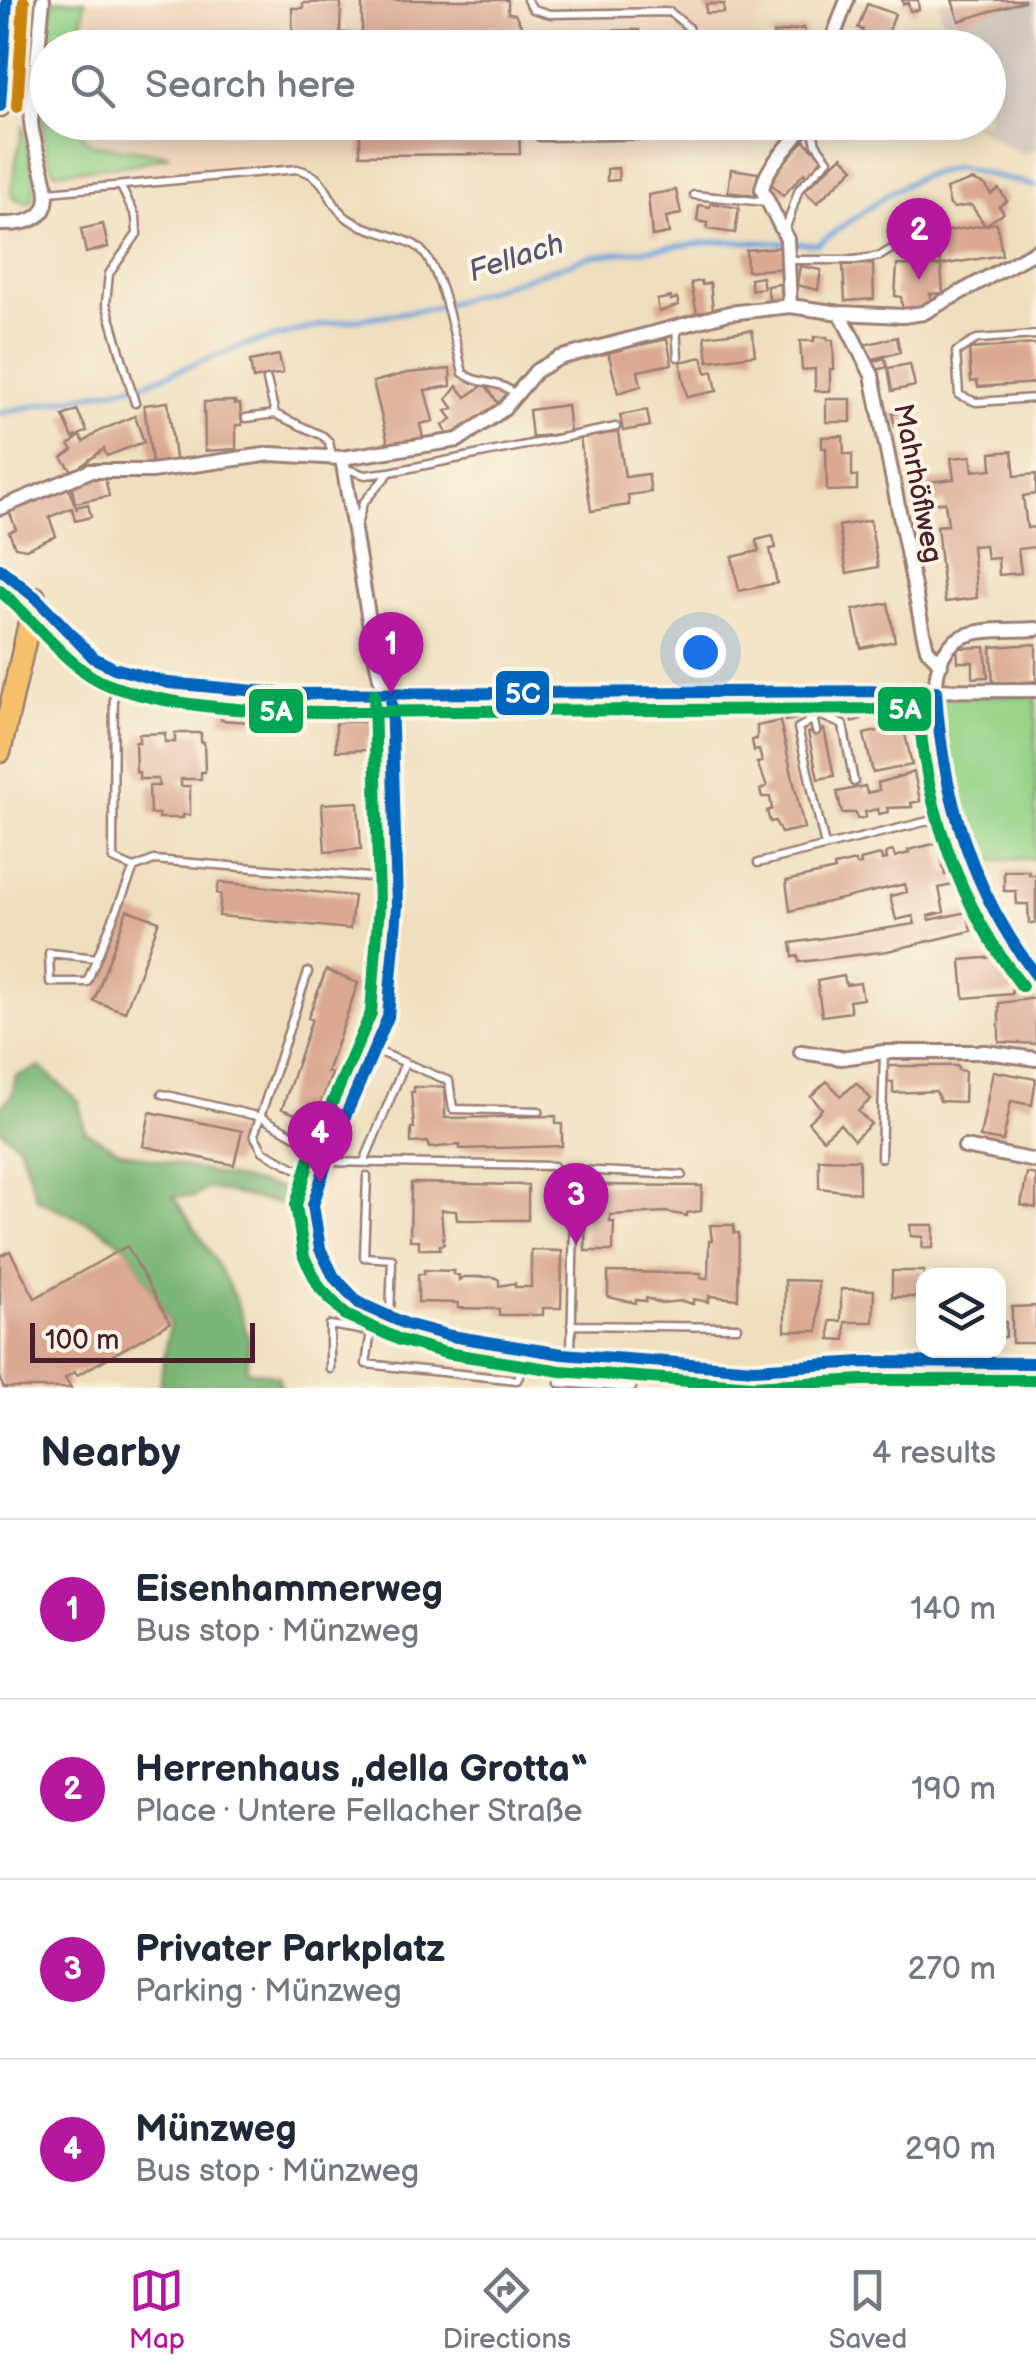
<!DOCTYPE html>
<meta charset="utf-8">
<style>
body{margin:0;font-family:"Balsamiq Sans",sans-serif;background:#f2f2f3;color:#1f2937}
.controls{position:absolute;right:30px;bottom:30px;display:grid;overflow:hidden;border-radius:20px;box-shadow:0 5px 25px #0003}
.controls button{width:90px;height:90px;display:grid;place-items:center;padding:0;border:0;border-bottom:2px solid #e0e1e3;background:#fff;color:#1f2937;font:50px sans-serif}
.scale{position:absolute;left:30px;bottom:25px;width:225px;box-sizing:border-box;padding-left:10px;border:5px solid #4a1f2b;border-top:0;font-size:28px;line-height:35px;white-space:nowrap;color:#4a1f2b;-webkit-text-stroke:8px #fcf5e5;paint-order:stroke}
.you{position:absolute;left:700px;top:652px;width:35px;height:35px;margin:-25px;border:8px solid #fff;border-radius:50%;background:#1a73e8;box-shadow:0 0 0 15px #1a73e833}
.badge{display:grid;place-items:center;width:65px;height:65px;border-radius:50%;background:#b5179e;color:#fff;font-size:32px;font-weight:700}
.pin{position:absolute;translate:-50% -82px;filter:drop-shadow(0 2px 5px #0008)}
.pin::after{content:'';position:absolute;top:52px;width:35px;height:30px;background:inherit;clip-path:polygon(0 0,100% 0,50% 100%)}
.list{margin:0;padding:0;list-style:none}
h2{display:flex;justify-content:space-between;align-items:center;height:130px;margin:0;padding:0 40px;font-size:42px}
h2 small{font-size:32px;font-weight:400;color:#747a83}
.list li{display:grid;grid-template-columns:65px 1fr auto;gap:30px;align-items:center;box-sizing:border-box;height:180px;padding:0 40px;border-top:2px solid #e0e1e3}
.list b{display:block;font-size:38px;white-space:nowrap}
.list p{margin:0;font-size:32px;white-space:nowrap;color:#747a83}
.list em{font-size:32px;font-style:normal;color:#747a83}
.icon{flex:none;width:55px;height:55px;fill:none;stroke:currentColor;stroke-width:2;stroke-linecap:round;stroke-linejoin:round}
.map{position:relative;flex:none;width:1036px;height:1388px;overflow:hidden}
.search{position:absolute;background:#fff;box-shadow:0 5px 25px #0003;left:30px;right:30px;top:30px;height:110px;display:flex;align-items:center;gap:25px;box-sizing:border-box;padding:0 35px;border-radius:55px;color:#747a83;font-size:38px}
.sheet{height:850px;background:#fff}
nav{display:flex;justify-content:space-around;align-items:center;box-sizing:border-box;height:140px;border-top:2px solid #e0e1e3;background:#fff;font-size:28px;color:#747a83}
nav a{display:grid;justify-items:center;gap:5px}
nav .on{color:#b5179e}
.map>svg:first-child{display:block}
.built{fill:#f0d6bc}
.industrial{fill:#cec2b9}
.green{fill:#97d489;stroke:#707a5a;stroke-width:2.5}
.forest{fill:#79b675;stroke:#626a50;stroke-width:2.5}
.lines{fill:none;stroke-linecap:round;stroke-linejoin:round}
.stream{stroke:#6da3da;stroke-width:5}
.building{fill:#daa791}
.service-casing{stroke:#9c7e74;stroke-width:11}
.minor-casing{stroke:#9c7e74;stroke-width:18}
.primary-casing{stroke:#9c7e74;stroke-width:25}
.service{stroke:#fff;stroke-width:6}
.minor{stroke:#fff;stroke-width:12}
.primary{stroke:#f6c06b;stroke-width:20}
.bus-1-casing{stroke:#fcf5e5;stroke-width:20}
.bus-2-casing{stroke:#fcf5e5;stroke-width:20}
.bus-3-casing{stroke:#fcf5e5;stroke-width:20}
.bus-1{stroke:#0065bd;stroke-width:12}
.bus-2{stroke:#00a651;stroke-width:12}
.bus-3{stroke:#cc840b;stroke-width:12}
.labels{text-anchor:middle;stroke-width:8;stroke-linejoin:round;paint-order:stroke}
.street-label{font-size:28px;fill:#4a1f2b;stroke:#fcf5e5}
.water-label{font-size:30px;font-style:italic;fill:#585471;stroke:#fcf5e5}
.line-badge{stroke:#fcf5e5;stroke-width:4}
.badge-label{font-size:28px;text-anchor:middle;font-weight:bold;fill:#fff}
</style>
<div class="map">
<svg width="1036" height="1388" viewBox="0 0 1036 1388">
<rect width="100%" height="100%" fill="#fcf5e5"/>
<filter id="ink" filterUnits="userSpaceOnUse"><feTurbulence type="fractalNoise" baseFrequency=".01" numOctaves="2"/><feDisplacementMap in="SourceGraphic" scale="20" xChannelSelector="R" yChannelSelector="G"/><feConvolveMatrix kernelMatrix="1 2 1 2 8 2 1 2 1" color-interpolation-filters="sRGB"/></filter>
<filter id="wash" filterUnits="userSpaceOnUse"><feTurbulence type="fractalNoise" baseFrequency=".0048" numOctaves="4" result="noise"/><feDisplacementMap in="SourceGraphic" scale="40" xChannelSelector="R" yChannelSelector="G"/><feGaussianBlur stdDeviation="2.25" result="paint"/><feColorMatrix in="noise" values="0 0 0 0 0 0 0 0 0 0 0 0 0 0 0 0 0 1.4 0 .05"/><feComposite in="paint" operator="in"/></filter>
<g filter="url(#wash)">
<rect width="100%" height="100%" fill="#eedebd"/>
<path class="built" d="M49 0H841L838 5 771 6 750 29 759 47 48 48V122L766 123 751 157 584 165 307 161 55 180 43 156 37 106Z"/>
<path class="industrial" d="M939 0H1036V149L1023 154 996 140 972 123 988 122V48L947 47Z"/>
<path class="green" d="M21 0H31L18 105 16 65Z
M52 0H85L79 47 48 48V122L70 123 81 127 84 139 95 145 170 155 130 165 54 172C43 148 41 128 43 102L39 101Z
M23 124C25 150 40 178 32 201L26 203 13 197 11 191Z
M940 695 1036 696V858L975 862C954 806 941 756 940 695Z"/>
<path class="forest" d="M40 1067 79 1102 85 1131 120 1151 302 1194 299 1208 207 1188 194 1197 173 1196C202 1239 236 1287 248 1338 250 1348 247 1360 246 1370L278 1376 281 1388H159L170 1323 127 1247 98 1227 37 1199 20 1147 0 1129V1108L12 1095 16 1076Z"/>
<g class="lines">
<path class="stream" d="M0 413 145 383 245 345 326 324 434 308 592 256 720 241 818 244 888 194 919 177 956 167 1036 186"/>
</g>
<g id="blocks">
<path class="building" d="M362 0H508V13L515 14 524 31 639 30V48H300V44H293L292 8H303V3L341 2 340 33H362Z
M902 0H918L919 10 910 11 908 3 903 4Z
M952 0H1024V1L959 21Z
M706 4H724V13H706Z
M867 4 895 14 883 48 859 41 863 30 858 28Z
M804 28 806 40 816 38 817 48H775L773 34Z
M360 122H639V129L519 127 520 154 360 155Z
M804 141 823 158 807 176 804 173 783 196 767 180Z
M842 156 854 168 817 203 804 191Z
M618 168 619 180 607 181V169Z
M731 169 758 173 755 196 728 192Z
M972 180 985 185 991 194 999 189 1007 201 999 206 1004 213 985 225 971 205 954 208 950 205 946 189Z
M676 190 681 214 666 217 669 233 652 236 648 195Z
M711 203 739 208 735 233 707 229 708 223 697 221 699 205 710 207Z
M997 223 1002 255 941 265 936 233Z
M103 224 108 247 86 253 81 229Z
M784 247 786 268 747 271 746 250Z
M873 264 874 299 845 301 843 265Z
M897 265 941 266 943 293 930 294 933 305 903 312 901 297 895 296Z
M800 266 821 270 818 290 797 285Z
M762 277 764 288 752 290 750 279Z
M701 281 702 285 710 283 713 310 697 314 691 283Z
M780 284 783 302 770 304 767 286Z
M671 297V300L677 298 679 305 659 312 657 300Z
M752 330 755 355 708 361 705 336Z
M814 337H827L828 340H833L834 369H830V391H815V369L802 370 800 341H814Z
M897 337 900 352 873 359 864 345Z
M667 339 672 364 638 371 641 386 618 393 608 352Z
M1036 344V383L978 387 977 381 971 382 969 349Z
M279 355 283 373 253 379 250 361Z
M702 357 706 373 713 371 717 391 687 397 680 362Z
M885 358 887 367 876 370 874 361Z
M910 364 915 386 892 391 888 368Z
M450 369 451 386 425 390 433 421 420 424 423 438 389 447 373 382 407 373Z
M485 384 500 406 462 433 448 437 443 425 452 419 446 411 453 408 447 399 457 386 466 397Z
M826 399H851V422H826Z
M235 401 234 404H240L242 425H236V449L205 451 204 402Z
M168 402 176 466 153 469 144 405Z
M567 405 570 433 532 437 529 410Z
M77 410 87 431 73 438 63 416Z
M647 410 650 426 623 431 620 415Z
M909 410 911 423 895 426 892 414Z
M135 416 144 442 107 456 104 449 73 472 62 458 73 450 69 445 80 436 84 442 99 431Z
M618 432 625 477 648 474 651 492 628 495 629 505 591 511 580 438Z
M843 436 844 454H852V476H857V490L827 491 826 448H822V437Z
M1012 451 1015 476 1036 474V494L1023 496 1027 528 1036 527V547L1018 549 1021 573 999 575 998 558 987 559 985 545 972 546 977 598 945 602 937 526 948 525 945 502 930 504 928 482 954 479 951 458 971 456 973 471 992 469 991 453Z
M104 473 109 496 75 503 70 479Z
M68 487 77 510 76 507 88 504 91 517 75 521 72 508 49 517 56 536 26 549 15 547 9 532 16 529 9 511Z
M870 520 878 567 847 573 839 526Z
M773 536 776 548 770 549 777 583 739 591 732 557 759 551 756 540Z
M888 603 895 641 861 648 853 610Z
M1036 644V681L993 684 991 647Z
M985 647 988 677 973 678V662H958L957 648Z
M222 704 281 705 280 724 221 720Z
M859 707 862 719 852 722 849 709Z
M793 710 796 719 785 721 783 713Z
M365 718H377L378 738 366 739V750L336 751V722H365Z
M780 721 804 828 781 833 775 821 770 822 767 811 772 809 770 797H762L760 790 767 786 757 763 762 762 759 750 754 751 752 740 757 739V726Z
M903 725 912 765 873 773 864 734 882 730 886 734 885 729Z
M824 729 834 776 818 779 808 733Z
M165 733V742H175V733H201V742H204L205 772H201V779H181V786H190V815H183V818H159V814H150L149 786H159L158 779H139V772H136L135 742H139V734Z
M914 772 920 801 911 803 912 807 887 808 888 812 879 814 878 809 865 812 866 817 857 819 856 813H842L837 792 865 786 867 793 879 790 878 783Z
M358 802 361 849 325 852 322 804Z
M938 843 945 875 957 872 960 883 939 888 944 912 928 916 929 920 967 912 971 931 888 951 799 962 798 956 793 957 791 943 915 924 913 916 896 920 890 896 907 892 905 884 790 911 786 881 835 870 834 866 855 861 856 865 861 864 860 860 881 855 882 860 887 859 886 853 893 851 895 857 909 853 908 850Z
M1004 871H1029V875H1036V923H1029L1028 904H1017L1016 891H1004Z
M219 882 354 896 350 929 219 916 221 894 217 893Z
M127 910 159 921 125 1012 94 1001Z
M1009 956 1012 994 964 998 961 960Z
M326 970 358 983 327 1072 332 1074 314 1121 282 1109 312 1019 308 1018Z
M844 976 846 985 860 983 863 999 849 1001 851 1012 822 1016 817 981Z
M1036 998V1044L999 1042V1003Z
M888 1066H958V1070L965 1071 964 1102 940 1101 936 1091 893 1093V1082H888Z
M993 1071 1036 1079 1032 1105 1011 1101 1003 1141 980 1137Z
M827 1081 841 1096 856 1083 871 1099 858 1111 871 1124 854 1140 840 1124 823 1139 808 1122 822 1109 811 1096Z
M414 1087H445V1118L556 1116V1124H562V1146L460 1149V1145L429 1148 428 1142 411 1143V1128H414L411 1092H414Z
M150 1112 242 1131 234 1165 143 1146Z
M819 1159 859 1160V1193L819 1188Z
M1027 1173 1036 1175V1208L1021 1205Z
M411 1183 528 1185V1220H457L456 1211 441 1210 444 1244 440 1245V1249H419V1240H410Z
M592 1185 702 1186 701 1211 687 1213V1216L666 1212 610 1215V1222H614L613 1251H585L586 1214H594Z
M710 1225H734V1233H739L738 1299 709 1296V1302L693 1299V1304L682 1301 661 1303 646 1298V1301L636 1300V1303L608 1297V1272L701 1273V1278H708L709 1241H712Z
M910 1225H934L933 1248H922L923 1237 911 1236Z
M127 1246 170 1323 77 1375 75 1372 65 1378 71 1388H4L0 1380V1256L10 1251 35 1298Z
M531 1250 562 1251 561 1308H543V1315H499V1309L458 1308V1303L418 1302V1274H424V1270L454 1271 453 1274 459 1275V1280L464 1277H494L499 1280V1286L515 1283V1287H531Z
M892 1271H924V1297H892Z
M785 1280 818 1281V1331H785Z
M841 1289 874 1290 873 1322H845V1340L830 1339V1321H841Z
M1036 1306V1343H1012V1307Z
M999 1322H1006V1337H999Z"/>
</g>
</g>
<g filter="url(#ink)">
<use href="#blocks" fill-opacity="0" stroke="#9c7e74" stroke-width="2.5"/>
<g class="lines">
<defs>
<path id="service" d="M527 0 533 9 550 14 670 12 688 27 692 48
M710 48H726
M540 137 675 135 688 122
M121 187 136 217 137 234 109 274 106 303 135 403
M49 192 297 169C332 177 325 204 350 220 369 232 396 234 415 245 442 261 455 343 463 373 479 386 496 378 515 394
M694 195 766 202
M785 231 799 189 828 160 816 144 811 122
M790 260H855L880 256 928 227
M676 326 678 357
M1036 335 977 339 956 352 959 395 976 402 1036 398
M267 380 275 414 323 436 329 442 332 456
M246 418 275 414
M344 468 365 475 389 472
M357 525 363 503 390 472 616 427
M114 668 113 859 134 868 154 860 394 879
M808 693 816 731
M812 712 843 725 854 782
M814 719 798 728 825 846
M758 863 953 815
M97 958 49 953 50 982H87L134 868
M375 1050 449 1081 453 1109 539 1111
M162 1094 261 1117 328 1154
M881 1158 884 1053
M328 1162 554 1166
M364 1162 405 1063
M295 1168 263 1151 254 1135 308 972
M367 1176 364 1257 392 1259 390 1316
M374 1311 366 1364 517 1380 532 1351
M571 1325 737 1327
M571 1353 575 1170 682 1175
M562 1355 559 1383 632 1388
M330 1369V1325L371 1332
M696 1388 708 1368"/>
<path id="minor" d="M829 48 847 0
M0 224C81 226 33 167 31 120L43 0
M790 306 787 239 762 190C766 163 793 146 806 122
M840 313 872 375 923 632 927 649 941 664
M342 458 373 645 380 678 391 694
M0 508 90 471H151L271 454 342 458 458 440 504 409 536 371 559 358 729 313 790 306 840 313 903 316 923 313 1036 251
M0 569 35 597 94 658 114 668 169 683 289 694 1036 690
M1036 629C1012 631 974 626 954 642 935 658 935 685 936 706 937 790 980 913 1036 975
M391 694 397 906 388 1017 329 1154 313 1205 320 1249 334 1277 359 1303 406 1324 451 1336 562 1354 754 1369 862 1362 1036 1363
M801 1052 841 1058 884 1052H986L1036 1059
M965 1147 1036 1161
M751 1388 754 1369"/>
<path id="primary" d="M0 106 7 0
M0 752 35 597"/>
</defs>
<use href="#service" class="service-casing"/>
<use href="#minor" class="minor-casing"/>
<use href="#primary" class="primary-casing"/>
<use href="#service" class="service"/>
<use href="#minor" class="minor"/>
<use href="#primary" class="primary"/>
<defs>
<path id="bus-1" d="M0 106 7 0
M0 569 35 597 94 658 114 668 169 683 289 694 936 691
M936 691C942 795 972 892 1036 975
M391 694 397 906 388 1017 329 1154 313 1205 320 1249 334 1277 359 1303 406 1324 451 1336 562 1354 754 1369 862 1362 1036 1363"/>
<path id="bus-2" d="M0 591C35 619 68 670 109 685 205 720 345 711 448 711 605 710 762 709 919 709 925 809 960 906 1022 986
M374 694 379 906 371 1013 313 1147 296 1205 304 1257 320 1288 346 1315 400 1340 446 1353 561 1371 753 1386 863 1380H1036"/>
<path id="bus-3" d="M17 107 24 1"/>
</defs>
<use href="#bus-1" class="bus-1-casing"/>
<use href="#bus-2" class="bus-2-casing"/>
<use href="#bus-3" class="bus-3-casing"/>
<use href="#bus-1" class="bus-1"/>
<use href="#bus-2" class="bus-2"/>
<use href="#bus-3" class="bus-3"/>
</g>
</g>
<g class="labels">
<g class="street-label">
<text transform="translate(919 483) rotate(79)" y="10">Mahrhöflweg</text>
</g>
<g class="water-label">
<text transform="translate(516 257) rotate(-18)" y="10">Fellach</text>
</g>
</g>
<g class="line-badge">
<rect x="494" y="669" width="57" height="48" rx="10" fill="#0065bd"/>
<rect x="876" y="685" width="57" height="48" rx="10" fill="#00a651"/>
<rect x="247" y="687" width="58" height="48" rx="10" fill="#00a651"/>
</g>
<g class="badge-label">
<text x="523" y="703">5C</text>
<text x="905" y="719">5A</text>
<text x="276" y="721">5A</text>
</g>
</svg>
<div class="controls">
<button><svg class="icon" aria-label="layers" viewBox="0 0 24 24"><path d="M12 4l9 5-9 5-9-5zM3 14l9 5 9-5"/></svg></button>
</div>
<div class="scale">100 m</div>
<div class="you"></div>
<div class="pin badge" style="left:391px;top:694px">1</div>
<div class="pin badge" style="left:919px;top:280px">2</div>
<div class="pin badge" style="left:576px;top:1245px">3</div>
<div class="pin badge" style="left:320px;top:1183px">4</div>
<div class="search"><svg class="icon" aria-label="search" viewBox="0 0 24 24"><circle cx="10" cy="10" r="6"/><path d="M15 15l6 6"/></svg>Search here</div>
</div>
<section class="sheet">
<h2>Nearby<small>4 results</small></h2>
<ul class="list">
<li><span class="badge">1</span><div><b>Eisenhammerweg</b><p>Bus stop · Münzweg</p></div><em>140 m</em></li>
<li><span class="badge">2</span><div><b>Herrenhaus „della Grotta“</b><p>Place · Untere Fellacher Straße</p></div><em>190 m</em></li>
<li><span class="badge">3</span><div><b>Privater Parkplatz</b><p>Parking · Münzweg</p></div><em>270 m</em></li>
<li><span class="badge">4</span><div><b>Münzweg</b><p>Bus stop · Münzweg</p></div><em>290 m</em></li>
</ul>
</section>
<nav>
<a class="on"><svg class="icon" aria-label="map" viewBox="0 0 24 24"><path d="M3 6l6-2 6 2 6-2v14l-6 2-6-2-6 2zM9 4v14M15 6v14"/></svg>Map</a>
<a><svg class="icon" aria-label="directions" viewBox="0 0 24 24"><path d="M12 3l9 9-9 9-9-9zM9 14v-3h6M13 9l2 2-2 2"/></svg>Directions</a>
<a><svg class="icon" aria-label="saved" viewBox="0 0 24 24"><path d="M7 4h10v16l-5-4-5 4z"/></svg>Saved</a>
</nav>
